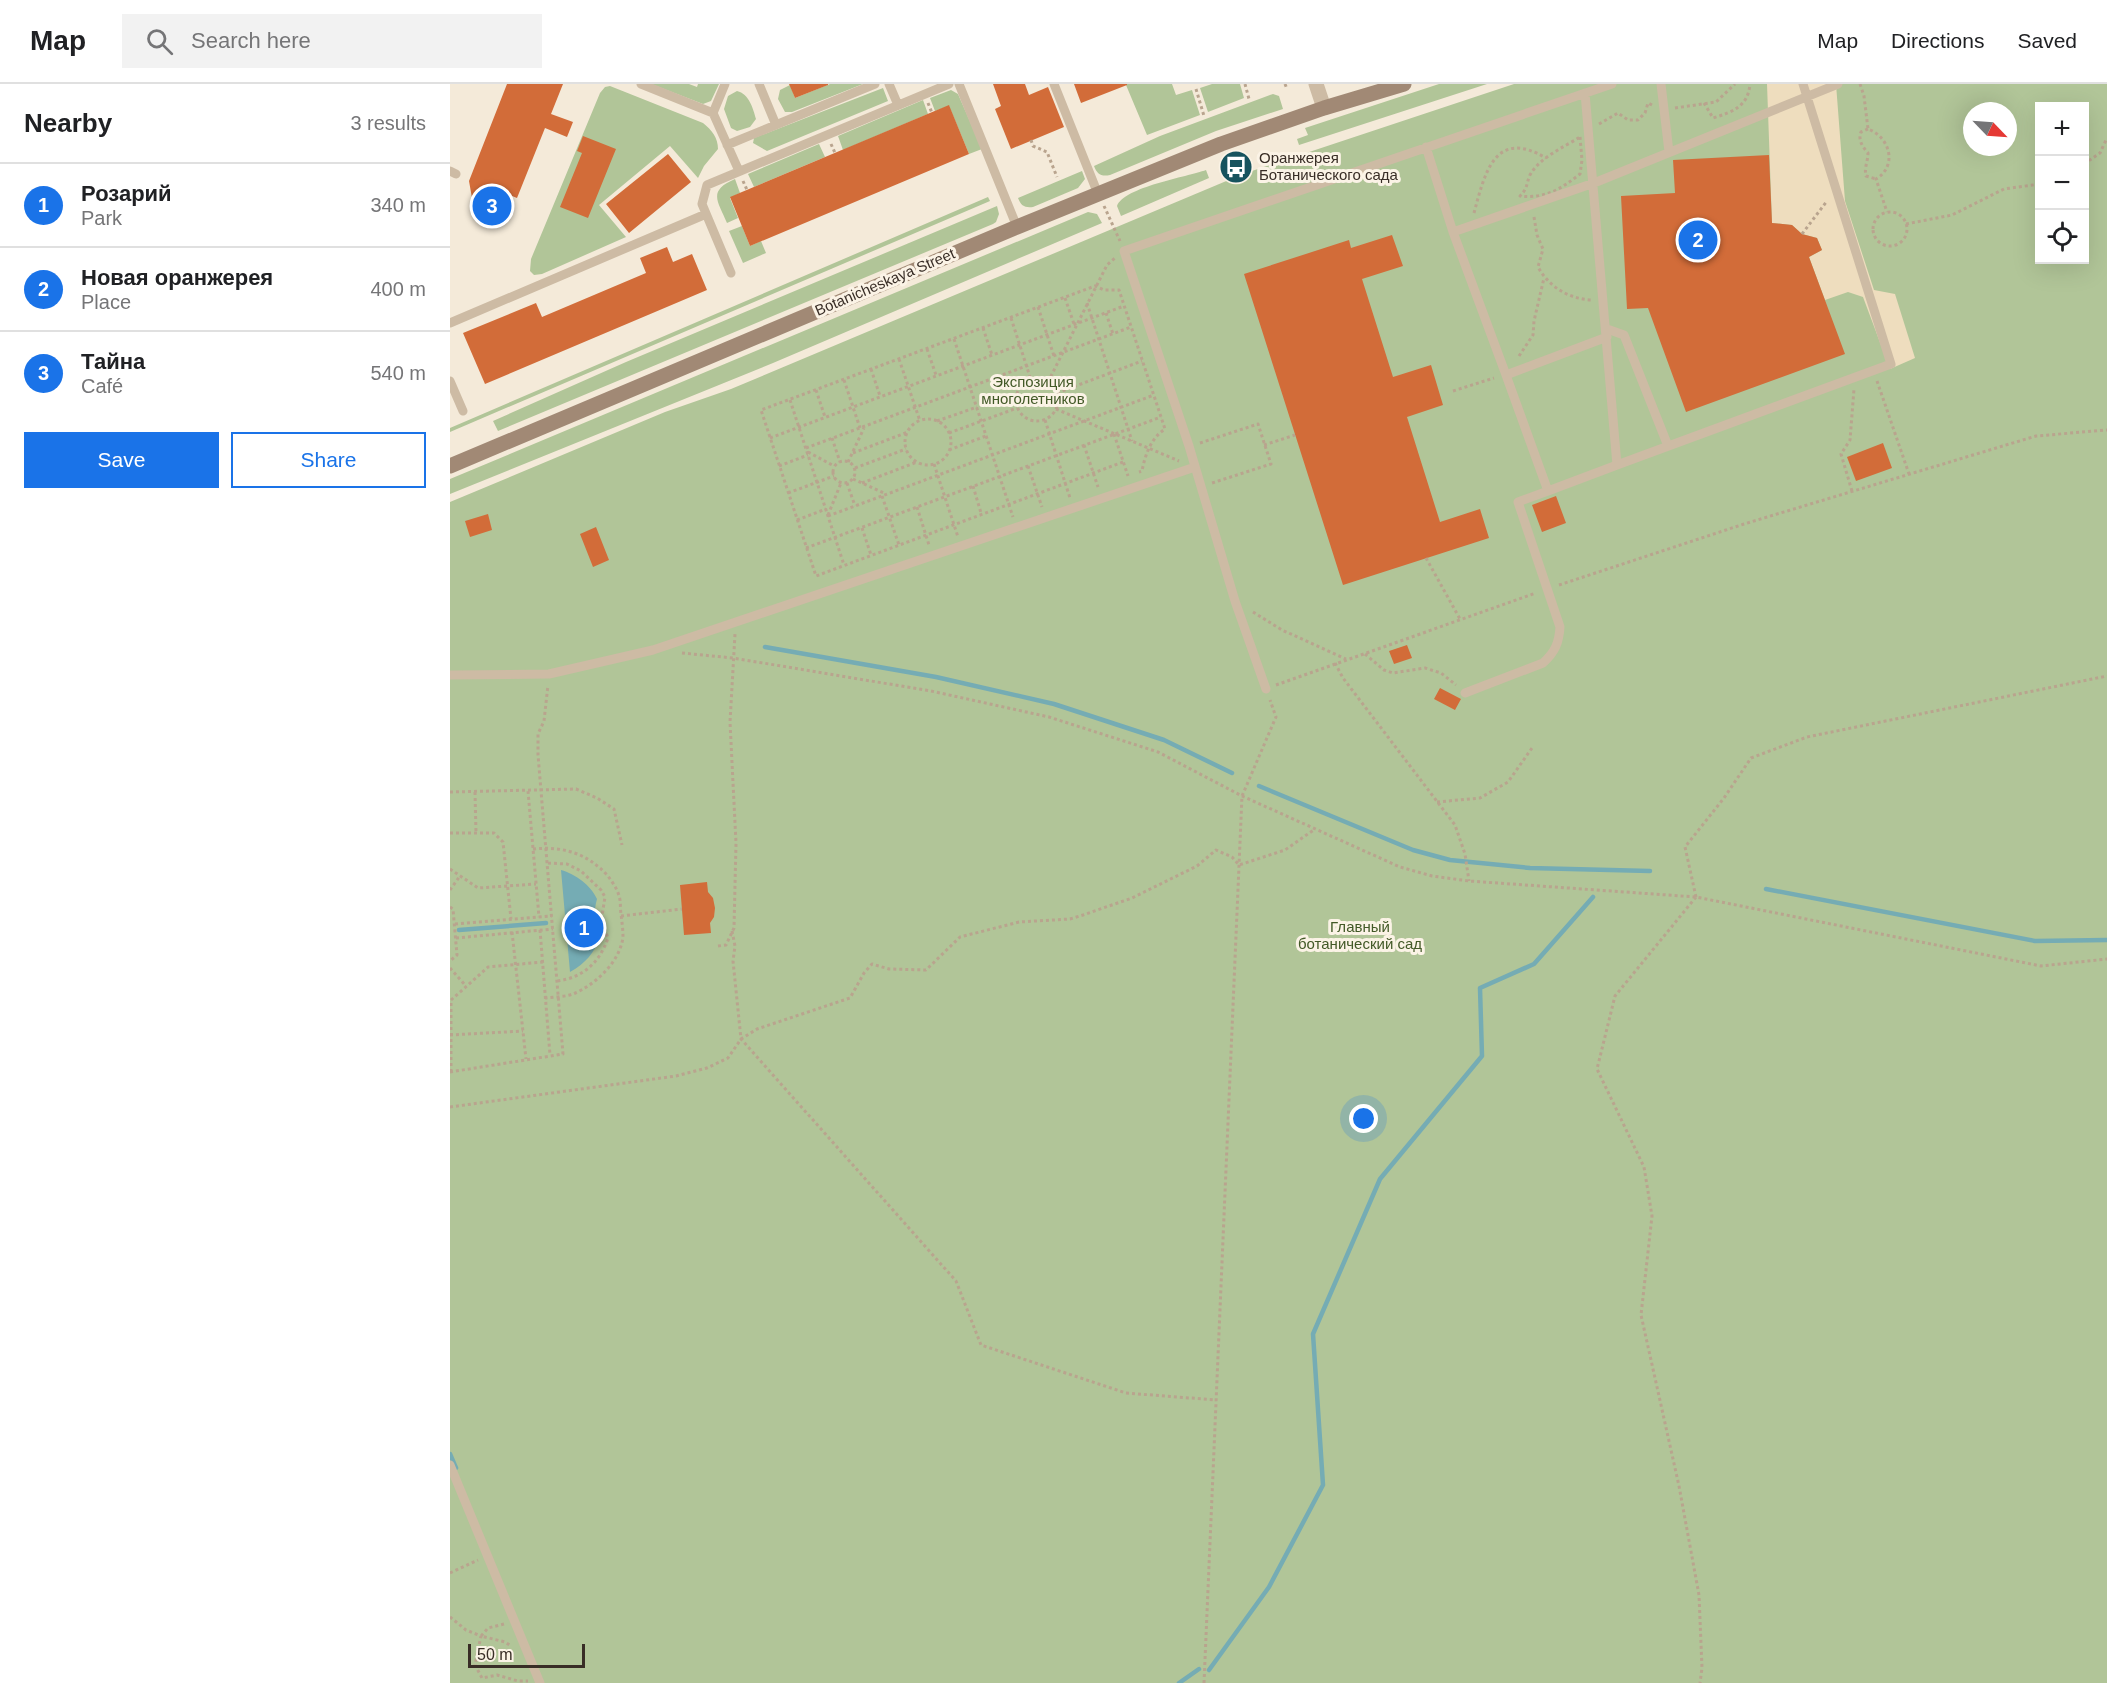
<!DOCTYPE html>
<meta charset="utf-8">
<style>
body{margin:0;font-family:Helvetica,sans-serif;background:#f2f2f2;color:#202124}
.controls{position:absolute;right:18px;top:18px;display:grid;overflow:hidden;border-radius:0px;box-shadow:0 6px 24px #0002}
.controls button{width:54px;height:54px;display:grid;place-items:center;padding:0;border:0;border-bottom:2px solid #e0e0e0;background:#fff;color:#202124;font:30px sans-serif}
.compass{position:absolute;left:1513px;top:18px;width:54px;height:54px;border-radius:50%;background:#fff;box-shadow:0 6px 24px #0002;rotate:115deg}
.scale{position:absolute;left:18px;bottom:15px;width:117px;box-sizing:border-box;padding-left:6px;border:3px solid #382d26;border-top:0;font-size:16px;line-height:21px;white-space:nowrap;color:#382d26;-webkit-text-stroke:4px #fbf3e6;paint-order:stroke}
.you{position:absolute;left:914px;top:1035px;width:21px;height:21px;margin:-15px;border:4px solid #fff;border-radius:50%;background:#1a73e8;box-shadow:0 0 0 9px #1a73e833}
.badge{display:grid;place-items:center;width:39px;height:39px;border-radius:50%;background:#1a73e8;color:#fff;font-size:20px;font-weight:700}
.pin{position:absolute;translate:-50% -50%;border:3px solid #fff;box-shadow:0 2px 6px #0006}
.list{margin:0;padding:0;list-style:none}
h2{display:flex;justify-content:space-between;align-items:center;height:78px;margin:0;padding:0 24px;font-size:26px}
h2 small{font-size:20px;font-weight:400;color:#757577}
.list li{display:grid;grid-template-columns:39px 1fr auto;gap:18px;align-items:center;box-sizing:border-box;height:84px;padding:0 24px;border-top:2px solid #e0e0e0}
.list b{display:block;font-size:22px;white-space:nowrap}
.list p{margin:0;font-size:20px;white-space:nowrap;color:#757577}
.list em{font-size:20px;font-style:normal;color:#757577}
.actions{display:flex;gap:12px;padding:18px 24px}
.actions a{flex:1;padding:14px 0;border:2px solid #1a73e8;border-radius:0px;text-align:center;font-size:21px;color:#1a73e8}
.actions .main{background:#1a73e8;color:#fff}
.icon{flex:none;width:33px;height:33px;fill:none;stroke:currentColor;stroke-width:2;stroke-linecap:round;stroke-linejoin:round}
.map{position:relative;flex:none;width:1657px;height:1599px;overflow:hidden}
header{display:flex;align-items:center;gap:36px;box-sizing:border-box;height:84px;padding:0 30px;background:#fff;border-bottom:2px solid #e0e0e0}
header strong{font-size:28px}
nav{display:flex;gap:33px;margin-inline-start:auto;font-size:21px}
.search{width:420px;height:54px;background:#f2f2f2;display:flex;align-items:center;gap:15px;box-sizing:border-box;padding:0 21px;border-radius:0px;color:#757577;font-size:22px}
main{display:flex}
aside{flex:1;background:#fff}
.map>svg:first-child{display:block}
.green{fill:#b1c598;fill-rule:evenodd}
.plaza{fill:#eeddbe}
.water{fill:#75acb4}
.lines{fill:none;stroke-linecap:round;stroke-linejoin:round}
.stream{stroke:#75acb4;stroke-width:4.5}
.building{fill:#d26c39}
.path{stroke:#b9a48e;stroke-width:3;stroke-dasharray:3 3;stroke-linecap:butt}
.service{stroke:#cdbba4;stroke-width:9}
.tertiary{stroke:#cdbba4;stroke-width:15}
.secondary{stroke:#a18975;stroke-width:15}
.labels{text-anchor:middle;stroke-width:6;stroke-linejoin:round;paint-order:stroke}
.poi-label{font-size:15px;fill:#382d26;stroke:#fbf3e6;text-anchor:start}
.street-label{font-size:15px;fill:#382d26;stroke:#fbf3e6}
.park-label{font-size:15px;fill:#425927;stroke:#fbf3e6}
</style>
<header>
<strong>Map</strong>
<div class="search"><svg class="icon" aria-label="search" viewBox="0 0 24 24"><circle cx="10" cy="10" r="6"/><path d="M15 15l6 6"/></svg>Search here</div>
<nav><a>Map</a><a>Directions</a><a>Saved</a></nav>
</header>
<main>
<aside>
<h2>Nearby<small>3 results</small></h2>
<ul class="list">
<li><span class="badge">1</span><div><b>Розарий</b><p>Park</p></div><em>340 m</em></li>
<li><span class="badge">2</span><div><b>Новая оранжерея</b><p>Place</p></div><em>400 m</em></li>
<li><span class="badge">3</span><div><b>Тайна</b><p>Café</p></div><em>540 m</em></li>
</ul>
<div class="actions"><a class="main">Save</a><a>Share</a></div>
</aside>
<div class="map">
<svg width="1657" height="1599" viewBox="0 0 1657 1599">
<rect width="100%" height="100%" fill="#f4ead9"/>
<path class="green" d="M201 0H239L247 3 248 0H269L261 17 253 20Z
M380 0H413L342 28H335L328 15 330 6 340 1 345 14Z
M657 0H722L726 11 742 6 750 31 697 51 676 1Z
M762 0H790L794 14 758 28 750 4Z
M989 0H1037L849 61 847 55 858 51 855 44Z
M1064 0H1657V1599H0V418L215 328 281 305 793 90ZM1590 22H1634V176H1590ZM1522 27H1558V63H1522Z
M160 2 253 39C262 46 268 54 268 65L254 82 248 94 220 62 149 121 176 153 92 190 84 191 80 187 81 175 150 9 155 3Z
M433 4 438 17 317 67 303 59 304 54Z
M501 6 508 10 532 65 519 70 499 22 485 27 480 14Z
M287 7C299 10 303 24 306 35L300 43 287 47 281 44 274 25 278 12Z
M823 10 829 12 833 25 766 47 660 91C651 93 647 90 644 82L710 52Z
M473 16 478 30 393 66 388 52Z
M369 60 375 73 304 103 298 90Z
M756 86 759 94 671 132 667 122C674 103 737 93 756 86Z
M632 87 635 95 628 104 583 123C575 124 571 122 568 114Z
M285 95 290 109 280 114 288 134 277 139C268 117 257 107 285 95Z
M538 113 540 117 0 348V344Z
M547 122 549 130 546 138 543 140 48 347 43 337 176 278Z
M638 128 647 130 652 139 323 279 0 410V395Z
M292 142 300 162 311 157 316 169 293 179 279 147Z"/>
<path class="plaza" d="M1317 0H1386L1395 117 1424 206 1445 210 1465 274 1440 285 1413 213 1398 208 1375 216 1359 173 1372 166 1367 154 1352 150 1342 141 1322 139Z"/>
<path class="water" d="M111 786C125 790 141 801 147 815 143 829 145 839 150 853 145 868 135 880 120 888Z"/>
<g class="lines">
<path class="stream" d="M315 563 486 593 604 620 714 656 782 689
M809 702 963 766 1000 776 1080 784 1200 787
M1316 805 1585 857 1657 856
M9 846 96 839
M0 1370 6 1384
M759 1586 819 1503 873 1401 863 1250 930 1095 1032 972 1030 904 1084 880 1143 813
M729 1599 749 1585"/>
</g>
<path class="building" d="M57 0H113L101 30 123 38 117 53 95 44 67 114 62 112 54 132 48 139 38 141 31 138 25 131 19 97Z
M339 0H378V1L345 14Z
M543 0H575L579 11 598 3 614 43 561 65 545 25 551 22Z
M624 0H677V1L631 19Z
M499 21 519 70 300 162 280 113Z
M133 52 166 65 138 134 110 123 132 69 127 67Z
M218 70 241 98 179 149 156 120Z
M1319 71 1322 139 1342 141 1352 150 1367 154 1372 166 1359 173 1395 270 1236 328 1198 224 1177 225 1171 112 1225 109 1223 76Z
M942 151 953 182 912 195 943 293 981 281 993 321 957 333 990 438 1030 425 1039 454 893 501 794 190 899 156 901 164Z
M217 163 223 178 242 170 257 206 35 300 13 249 86 219 92 233 196 189 190 174Z
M1433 359 1442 384 1406 397 1397 373Z
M1106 412 1116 439 1092 448 1082 421Z
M38 430 42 446 20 453 15 437Z
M146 443 159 476 143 483 130 450Z
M957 561 962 574 944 580 939 567Z
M990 604 1011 615 1005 626 984 615Z
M257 798 258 808 263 814 265 824 264 833 260 839 261 849 234 851 230 801Z"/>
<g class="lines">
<path class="path" d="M795 0 799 15
M835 0 837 5
M1410 0 1414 12 1418 45C1440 53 1448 82 1426 95L1437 128
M746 5 754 32
M478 19 482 29
M1254 19 1263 34C1282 28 1298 23 1300 0
M1225 24 1266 18 1285 0
M1149 40 1168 29 1178 36H1188L1195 29 1198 19 1202 21
M1418 45 1411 48C1408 56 1412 62 1418 69 1418 78 1414 83 1416 92L1426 95
M1130 53 1132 76 1130 90C1111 105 1095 115 1070 112 1078 104 1076 100 1080 91 1089 74 1114 63 1130 53Z
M581 56 583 62 597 68 607 93
M381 60 385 69
M1634 80 1650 69 1657 54
M293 97 297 106
M654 122 670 157
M1423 145a17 17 0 1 1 34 0a17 17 0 1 1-34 0Z
M1024 129C1035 88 1045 44 1096 74
M1084 133 1087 151 1093 165 1088 183C1099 203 1119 215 1142 216
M1456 140 1502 131 1554 105 1590 100
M1352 150 1377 117
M615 214 624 240
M637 219 682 357
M588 223 604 272
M656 229 663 250
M561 234 581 296
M533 244 542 271
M504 255 563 433
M477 265 486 291
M1069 272 1083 251 1084 237 1094 194
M449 275 470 337
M421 285 430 312
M566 316a21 21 0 1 1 42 0a21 21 0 1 1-42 0Z
M394 296 410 344
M1427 297 1459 390
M598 298 657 181 665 174
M366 306 375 333
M1003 307 1044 294
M607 309 692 277
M340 316 394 481
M606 325 729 377
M455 358a23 23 0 1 1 46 0a23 23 0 1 1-46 0Z
M595 336 620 414
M487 337 527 323
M499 349 567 324
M664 350 678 392
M320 354 674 222
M382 354 390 378
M750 359 808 340 821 380 762 399
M634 361 648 403
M814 361 845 351
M356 364 681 243
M499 366 536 352
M358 368 384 382
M403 369 458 348
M383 388a11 11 0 1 1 22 0a11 11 0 1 1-22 0Z
M398 378 414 344
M673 378 366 492 311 326 645 202 654 206H669L715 345C701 354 695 371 692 387L689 388
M484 380 508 453
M329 382 358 371
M578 382 592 423
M405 384 456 365
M403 395 436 410
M397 399 405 422
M412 399 467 378
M523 402 531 429
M1402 407 1391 370 1400 356 1404 305
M338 409 384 392
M432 412 449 461
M467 423 479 461
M378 431 391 399
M378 432 704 311
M347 436 376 425
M412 444 421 471
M356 464 711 333
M976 474 1010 535
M1109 501 1294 440 1586 352 1657 346
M803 528 832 546 896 575
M232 569 283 574 481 607 599 633 708 668 792 712 950 783 982 792 1019 797 1246 813 1591 882 1657 875
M915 570 934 586 943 589 975 584 991 589 1006 601
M885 579 893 594 1005 741 1015 770 1019 797
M826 601 1086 509
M78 707 89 833
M0 708 126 705 147 714 164 725 172 761
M25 708 26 749
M987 718 1030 714 1058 698 1082 664
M0 749H44L53 758 61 835
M83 765C113 762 137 769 158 792 162 798 167 804 169 812 171 817 170 824 171 830 172 838 173 846 173 853 170 878 145 901 123 910 114 913 104 913 95 914
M98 779 117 780 131 787 151 806 155 813 152 832 153 841 158 854C150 878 133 894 107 897
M0 785 28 804 86 800
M0 806 10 792
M1246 813 1165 912 1147 985 1194 1083 1202 1132 1191 1231 1229 1402 1249 1511 1252 1584 1250 1599
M1246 813 1235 763 1274 714 1301 674 1357 653 1657 592
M0 823 3 825 7 871 0 877
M171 832 232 825
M5 840 102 832
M90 846 100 971
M282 847 285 862 283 877 291 955 506 1197 531 1261 676 1309 766 1316
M62 848 76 975
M6 854 103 845
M268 862 276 861 284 844 286 759 280 638 285 550
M0 884 16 902
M0 951 73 947
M0 988 113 970 88 671V650L94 637 98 601
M1 988V916L38 883 93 878
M0 1023 226 992 257 984 278 974 291 955 307 945 400 914 414 889 422 880 439 885 476 886 510 853 569 838 620 835 633 831 682 814 747 782 766 766 782 773 789 781 835 766 865 745
M0 1489 28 1476
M0 1533 16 1546 31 1552 25 1581 32 1594 47 1591 68 1597H78
M54 1540 38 1544 31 1552 55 1558 61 1562
M754 1599 792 712 826 633 820 616"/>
<path class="service" d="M191 0 263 29
M275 0 263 29 289 87
M309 0 326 41
M439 0 448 21
M509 0 567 143
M604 0 648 110
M1211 0 1219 68
M1135 9 1167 381 1441 280 1353 0
M277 61 425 0
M976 63 1003 148 1056 291 1157 253
M0 87 6 90
M1003 148 1144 99 1388 0
M281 189 252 120 257 101 499 0
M0 239 256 130
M1157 245 1174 251 1218 362
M0 297 13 327
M1098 407 1167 381
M0 591 99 590 203 566 745 383
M816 605 785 517 739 362 674 167 1162 0
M1015 609 1093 579C1105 568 1109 559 1110 543L1068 418 1098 407 1056 291
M0 1381 90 1599"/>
<path class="tertiary" d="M866 0 874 24"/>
<path class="secondary" d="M0 382 567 143 771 60 874 24 954 0"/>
</g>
<defs>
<symbol id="bus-disc" viewBox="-11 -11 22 22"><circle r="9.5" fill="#17535e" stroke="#fbf3e6"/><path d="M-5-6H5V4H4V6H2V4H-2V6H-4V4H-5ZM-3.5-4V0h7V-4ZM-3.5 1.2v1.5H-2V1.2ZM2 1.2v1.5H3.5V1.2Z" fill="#fff"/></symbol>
</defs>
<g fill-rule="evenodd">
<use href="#bus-disc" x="767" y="64" width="38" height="38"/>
</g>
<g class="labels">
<g class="poi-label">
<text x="809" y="79">Оранжерея<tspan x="809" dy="17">Ботанического сада</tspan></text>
</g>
<g class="street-label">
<text transform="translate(435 198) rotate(-23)" y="5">Botanicheskaya Street</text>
</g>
<g class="park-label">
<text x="583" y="303">Экспозиция<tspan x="583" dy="17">многолетников</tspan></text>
<text x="910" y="848">Главный<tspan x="910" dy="17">ботанический сад</tspan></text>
</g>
</g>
</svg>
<div class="controls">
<button>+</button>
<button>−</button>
<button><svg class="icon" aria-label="locate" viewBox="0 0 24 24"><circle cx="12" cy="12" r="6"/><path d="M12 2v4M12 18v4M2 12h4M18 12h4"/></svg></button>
</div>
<svg class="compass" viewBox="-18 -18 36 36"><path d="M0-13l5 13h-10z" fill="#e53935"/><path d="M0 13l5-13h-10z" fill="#757577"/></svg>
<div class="scale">50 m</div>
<div class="you"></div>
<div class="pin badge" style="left:134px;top:844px">1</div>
<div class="pin badge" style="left:1248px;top:156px">2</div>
<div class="pin badge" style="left:42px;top:122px">3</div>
</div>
</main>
